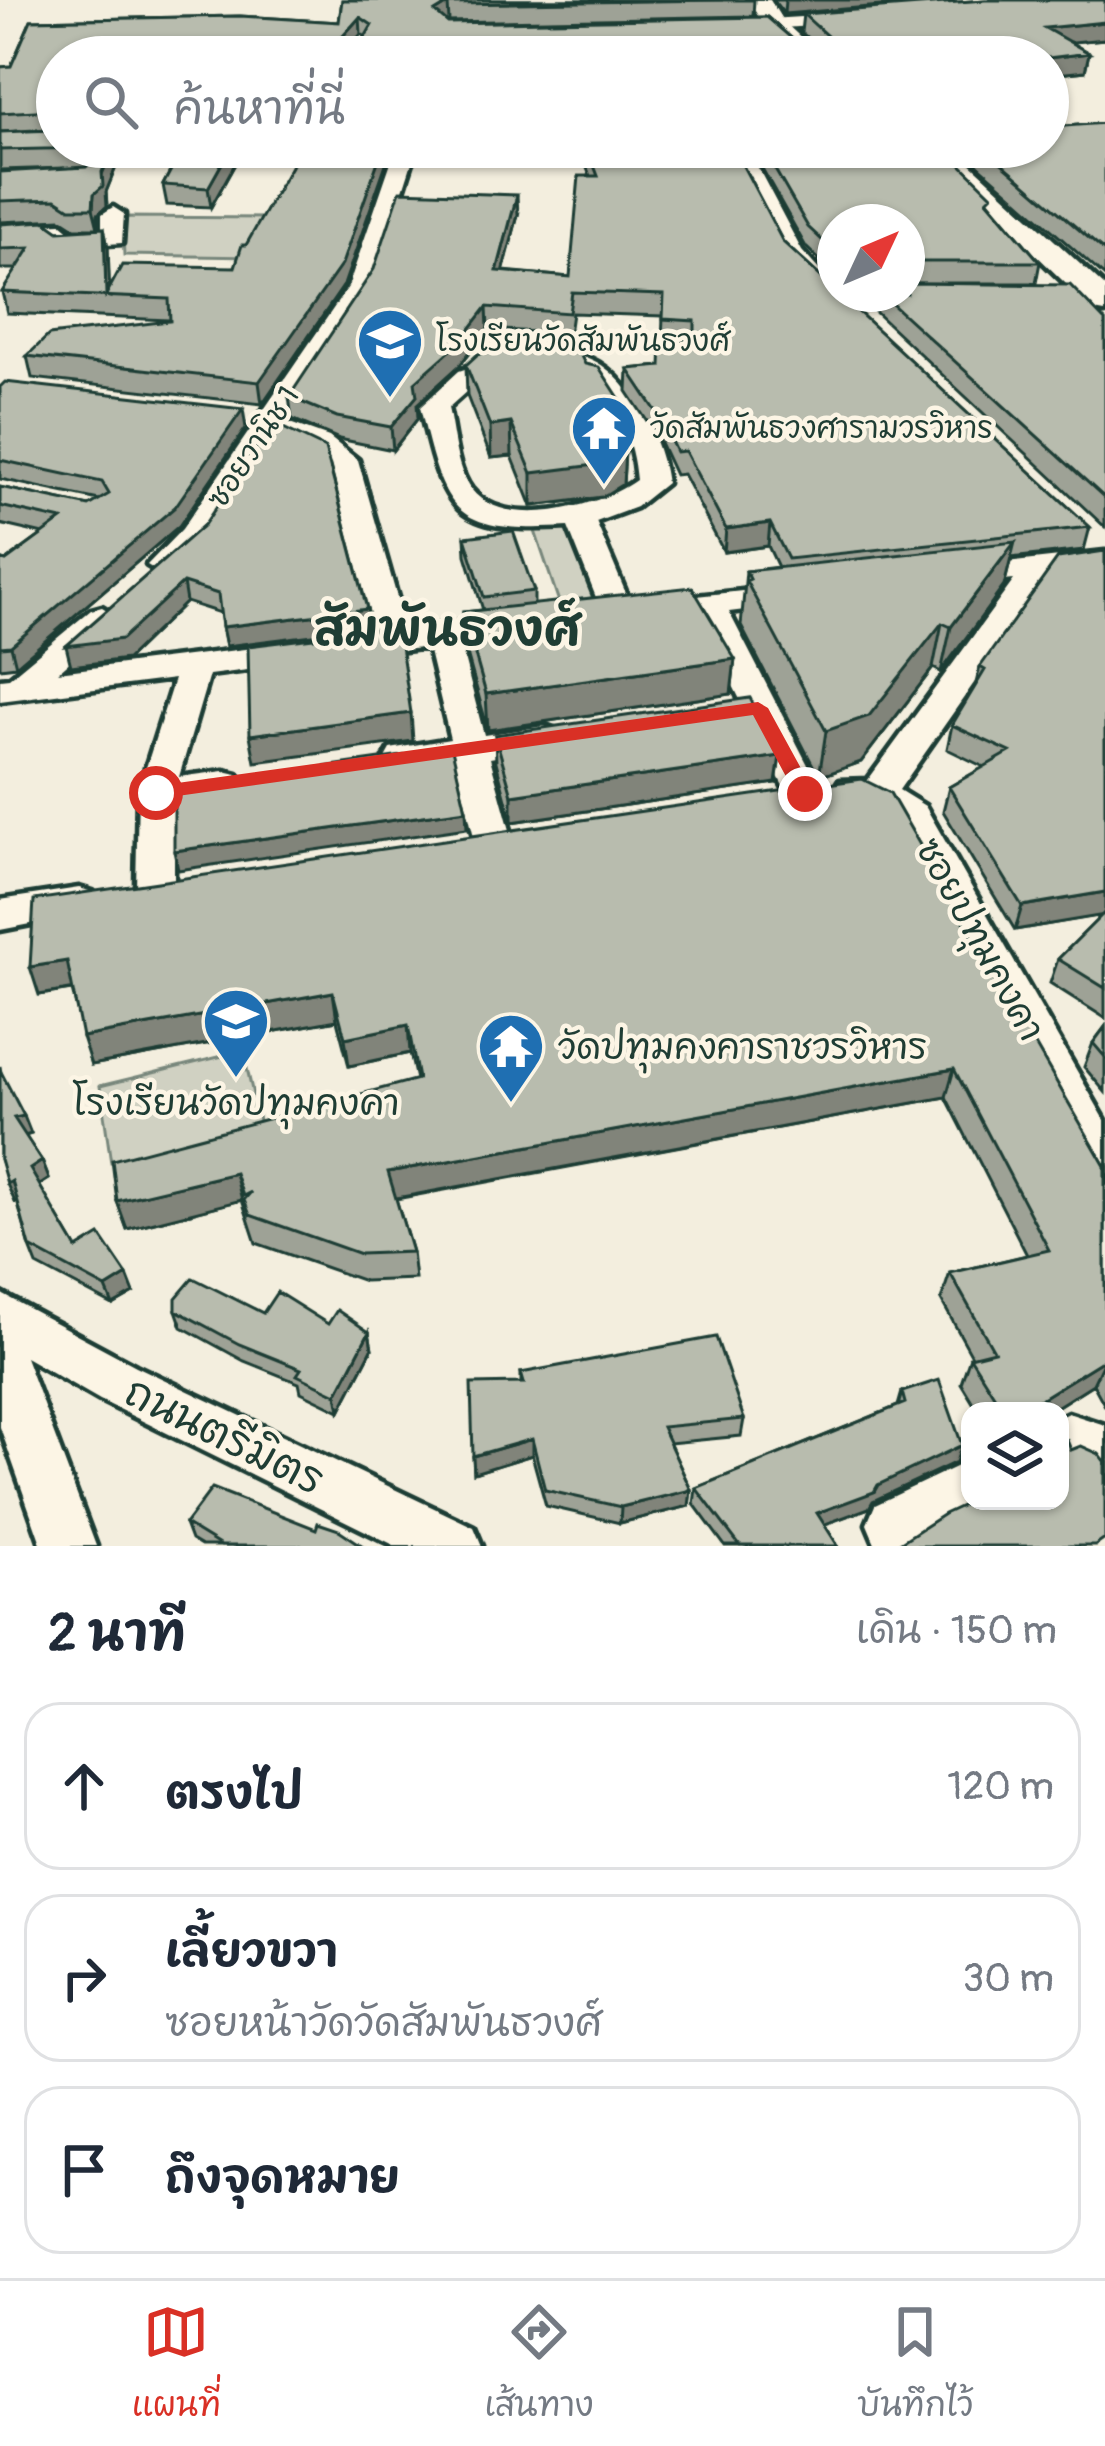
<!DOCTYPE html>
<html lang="th">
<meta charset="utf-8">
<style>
body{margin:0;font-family:Pangolin,"Playpen Sans Thai",sans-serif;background:#f2f2f3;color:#1f2937}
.controls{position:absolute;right:36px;bottom:36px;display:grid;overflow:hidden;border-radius:24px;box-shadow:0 3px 9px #0004}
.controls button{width:108px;height:108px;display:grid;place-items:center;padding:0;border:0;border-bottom:3px solid #e0e1e3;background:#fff;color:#1f2937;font:60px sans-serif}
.compass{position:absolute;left:817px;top:204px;width:108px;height:108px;border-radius:50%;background:#fff;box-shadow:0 3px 9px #0004;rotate:46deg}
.stop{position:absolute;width:36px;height:36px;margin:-27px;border:9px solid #d93025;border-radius:50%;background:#fff}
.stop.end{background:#d93025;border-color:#fff;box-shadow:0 3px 12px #0008}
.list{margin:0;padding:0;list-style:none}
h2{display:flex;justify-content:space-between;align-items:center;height:156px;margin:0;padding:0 48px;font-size:51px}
h2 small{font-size:39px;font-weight:400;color:#747a83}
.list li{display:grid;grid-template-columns:78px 1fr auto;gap:36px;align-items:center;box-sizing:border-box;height:168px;margin:0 24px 24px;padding:0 24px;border:3px solid #e0e1e3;border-radius:36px}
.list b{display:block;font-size:45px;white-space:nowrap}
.list p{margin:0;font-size:39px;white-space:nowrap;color:#747a83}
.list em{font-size:39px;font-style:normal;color:#747a83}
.icon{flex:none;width:66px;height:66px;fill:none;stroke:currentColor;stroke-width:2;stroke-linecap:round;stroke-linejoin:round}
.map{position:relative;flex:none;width:1105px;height:1546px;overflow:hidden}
.search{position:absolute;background:#fff;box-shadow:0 3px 9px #0004;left:36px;right:36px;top:36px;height:132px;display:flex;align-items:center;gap:30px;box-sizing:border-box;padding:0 42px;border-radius:66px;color:#747a83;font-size:45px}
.sheet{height:732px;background:#fff}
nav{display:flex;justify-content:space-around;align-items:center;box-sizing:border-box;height:168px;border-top:3px solid #e0e1e3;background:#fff;font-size:33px;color:#747a83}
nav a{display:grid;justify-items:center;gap:6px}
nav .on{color:#d93025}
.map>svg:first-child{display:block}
.green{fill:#d0d1c2;stroke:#78877b;stroke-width:3}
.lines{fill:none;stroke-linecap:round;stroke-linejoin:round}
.minor-casing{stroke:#1f3d34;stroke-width:9}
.major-casing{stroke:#1f3d34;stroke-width:9}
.minor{fill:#fcf5e5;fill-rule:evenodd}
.major{fill:#fcf5e5;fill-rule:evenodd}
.wall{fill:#9ea296;stroke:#1f3d34;stroke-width:3}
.shaded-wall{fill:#81847a;stroke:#1f3d34;stroke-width:3}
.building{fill:#b8bcae;stroke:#1f3d34;stroke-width:3}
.route{fill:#d93025}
.labels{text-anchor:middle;stroke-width:9;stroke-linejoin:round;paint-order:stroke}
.far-poi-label{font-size:30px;fill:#1f3d34;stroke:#fcf5e5;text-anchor:start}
.far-street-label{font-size:30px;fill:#1f3d34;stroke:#fcf5e5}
.street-label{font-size:36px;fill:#1f3d34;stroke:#fcf5e5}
.poi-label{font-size:36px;fill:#1f3d34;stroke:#fcf5e5;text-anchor:start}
.near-street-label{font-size:42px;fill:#1f3d34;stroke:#fcf5e5}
.district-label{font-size:48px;font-weight:bold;fill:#1f3d34;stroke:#fcf5e5}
</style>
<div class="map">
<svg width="1105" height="1546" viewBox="0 0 1105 1546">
<rect width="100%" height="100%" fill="#f3eede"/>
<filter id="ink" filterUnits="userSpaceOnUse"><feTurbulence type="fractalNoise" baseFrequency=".00833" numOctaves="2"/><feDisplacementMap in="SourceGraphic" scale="24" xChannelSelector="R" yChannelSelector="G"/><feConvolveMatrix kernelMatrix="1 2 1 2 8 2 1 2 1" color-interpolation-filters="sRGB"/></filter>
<g filter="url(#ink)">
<path class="green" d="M122 217 269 218 257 257 124 255Z
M572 527 598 597 559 602 535 531Z
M243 1051 260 1125 111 1163 100 1086Z"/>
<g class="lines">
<defs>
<path id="minor" d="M850 14 859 19 856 23 738 31 729 26 738 21Z
M367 147H524L514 153H415L372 287 284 421 329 437 358 460 406 629 508 617 524 627 508 637 460 643 484 735 545 726 557 730 563 738 557 746 490 758 513 841 507 850 494 854 481 850 475 841 456 762 403 770 390 767 385 758 390 749 450 739 428 647 209 675 179 777 224 771 237 774 242 783 237 792 174 803V889L169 899 155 903 141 899 136 889 138 793 174 679 0 701V679L9 678 91 610 102 607 118 617 113 624 58 672 375 633 331 464 309 449 274 436C250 471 203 564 162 574L147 565 182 529 348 287 394 153H377Z
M727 147H747L802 251 830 282 827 287H809L780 254Z
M113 207 124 214 122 243 63 247 51 237 0 240V226L61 223 73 233 102 232V214Z
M511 353 520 355 524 361 520 367 477 382 448 408C454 433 455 467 471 489 504 532 600 507 636 480 633 441 619 405 585 382 574 374 562 371 553 362L557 356C617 342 661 436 666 483L636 507 596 522 635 615 630 622 619 625 603 615 568 527C450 534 445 511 420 407L459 371Z
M1105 552V570L1049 576 899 790 925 806 1105 1120V1182L1089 1176 898 824 868 805 839 799 834 790 839 781 868 780 1014 580 963 585 947 576 952 569Z
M789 586 805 596 800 603 729 612 823 794 818 803 805 807 792 803 787 794 698 615 659 620 643 610 659 600Z
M79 888 93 892 99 902 93 912 0 930V900Z
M0 1293 136 1366 474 1527 482 1546H396L100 1400 25 1357 96 1546H42L0 1427Z
M1068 1413 1105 1425V1482L1069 1465 1060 1469V1417Z
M970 1460V1501H991L989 1506 906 1546 875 1543 867 1524 875 1505Z"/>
<path id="major" d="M748 0H770L783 21 822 57H796L767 30Z
M925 147H953L1105 287V313L1094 311Z"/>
</defs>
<use href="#minor" class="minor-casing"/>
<use href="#major" class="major-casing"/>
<use href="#minor" class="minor"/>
<use href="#major" class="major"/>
</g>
<path class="wall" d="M342 0H754L753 16 447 22 767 17 798 44H814L801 32 803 14 985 0H1105V39L1070 42 1089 53 1085 71 1048 75V57H354L366 37 361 34 341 57H57V147H262L249 162H236L211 207 167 205 163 185 172 168 116 167 106 192 107 206 98 214V228H75L61 219 0 222V172L65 168 0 170V132L53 130 54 129 0 132V67L11 66 31 20 240 16 339 22Z
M773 0H955L784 14Z
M1105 123V277L958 147H1048L1052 127Z
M383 147H387L388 158 344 285 262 404 32 378 27 356 169 320 7 313 2 292 17 269H0V224L59 231 104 228 108 248 109 288 235 267 246 245Z
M579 147H733L783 242 1090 527 1084 550 1011 558 1004 586 941 672 933 668 861 762 819 777 741 626 746 571 778 567 768 546 724 552 683 474 675 475 657 436 627 391 628 369 661 366 677 341 662 340 663 316 572 313 569 334 488 329 460 365 417 404 418 418 393 450 339 439 292 419 289 397 518 215 503 271 570 277 590 176Z
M750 147H943L1040 262 1036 283H907L835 222V275L806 247Z
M856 294H907L1105 321V527Z
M466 365 624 445H622L625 451 623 484 602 497 532 506 512 456 491 458 467 396Z
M0 387 246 428 179 526 16 666 0 668V559L6 561 43 534 0 524V487L89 506 99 500 0 479Z
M204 525 367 609 369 628 226 646 220 613 186 602 127 659 71 666Z
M465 537 534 591V604L735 659 731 694 488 730 465 647 463 612 483 610 466 555Z
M1105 551V1018L1050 983 1058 959 1102 915 1015 930 943 811 949 787 984 767 947 749 952 725 975 687 980 667Z
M495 735 780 756 776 783 512 822 496 762Z
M862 779 1105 1166V1406L1093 1384 1050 1411H978L961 1383 970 1357 972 1356 941 1300 950 1273 1027 1255 946 1097 396 1199 412 1252 415 1279 364 1281 256 1243 242 1200 127 1229 117 1201 416 1080 410 1053 349 1066 337 1020 91 1065 72 990 39 995Z
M1105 1027V1092L1084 1067 1093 1043Z
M0 1066 1 1073 31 1134 25 1136 42 1161 49 1179 39 1185 77 1249 134 1293 113 1305 37 1265 30 1247 17 1201 15 1202 0 1159Z
M176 1310 328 1324 369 1332 372 1349 340 1411 301 1392 299 1383 244 1361 182 1327Z
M521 1373 744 1419 741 1436 669 1443 691 1490 689 1506 620 1523 546 1506 532 1455 474 1473 473 1456 521 1383Z
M902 1392 962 1445 956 1462 873 1501 869 1508 824 1524 838 1546H725L694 1504 696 1488 898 1406Z
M185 1524 316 1529 363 1546H201L191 1540Z"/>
<path class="shaded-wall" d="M785 0H955L784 14Z
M448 4 449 22 436 29 435 12Z
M360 17 361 34 341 57H324Z
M1105 22V39L1041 45 1045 28Z
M1089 53 1085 71 1048 75V58Z
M231 147H234L236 162 211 207 208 188Z
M247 147H262L249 162Z
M383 147H387L388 158 344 285 262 404 259 382Z
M113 148 116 167 106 192 107 206 98 214V228L93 208 94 194Z
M517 195 518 215 498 292 497 271Z
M104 228 108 248 110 297 106 296Z
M487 307 488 329 460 365 417 404 418 418 393 450 391 427 415 382Z
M243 409 246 428 179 526 16 666 11 646Z
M625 413 624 445 606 447 607 415Z
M511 423 512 456 491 458 490 426Z
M625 451 623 484 602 497 532 506V473Z
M770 523 768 546 724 552 726 529Z
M1015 542 1004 586 941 672 951 627Z
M183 583 186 602 127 659 71 666 66 646Z
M367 609 369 628 226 646 222 627Z
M942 623 933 668 861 762 819 777 826 731Z
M735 659 731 694 488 730 486 694Z
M411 713 413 741 255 762 250 735Z
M780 756 776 783 512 822V795Z
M466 810 467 828 178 870 174 851Z
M1105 892V915L1015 930 1022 906Z
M67 961 76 989 39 995 30 967Z
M333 992 337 1020 91 1065 82 1037Z
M408 1025 410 1053 349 1066 345 1038Z
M954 1069 946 1097 391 1199 388 1172Z
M24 1116 31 1134 21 1137 14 1118Z
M42 1161 49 1179 37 1187 30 1169Z
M235 1173 242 1200 127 1229 117 1201Z
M12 1181 19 1199 15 1202 7 1184Z
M127 1275 134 1293 113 1305 106 1288Z
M369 1332 372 1349 340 1411 337 1394Z
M1105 1359 1093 1384 1050 1411H1021Z
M532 1439V1455L474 1473 473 1456Z
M962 1445 956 1462 873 1501 869 1508 812 1529 817 1513Z
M691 1490 689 1506 620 1523 621 1507Z"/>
<path class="building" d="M342 0H723L448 4 435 12 448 23 767 17 798 44H824L827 36 803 14 985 0H1105V22L1045 28 1089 53 1048 58 354 57 372 25 360 17 324 57H57V114L53 110 0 113V67L11 66 31 20 240 16 339 22Z
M57 116V147H231L208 188 163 185 182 149 113 148 102 172 103 186 94 194 93 208H70L56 199 0 201V172L86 167 91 163 87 148 0 150V132L53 130Z
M1048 121 1052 127 1105 123V252L983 147H1048Z
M302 147H383L342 264 259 382 27 356 49 335 170 321 169 299 2 292 30 248 0 249V224L45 221 59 231 104 228 106 295 122 265 235 267 242 245H246Z
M587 147H733L783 242 835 290V294H839L1090 527 788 559 770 523 726 529 685 451 676 452 658 414 628 369 661 366 662 343 695 339V321L663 319 664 295 572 292 569 313 487 307 459 343 415 382 417 396 391 427 337 417 289 397 374 269 400 191 517 195 497 271 570 277 579 176H598Z
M762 147H943L992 195 987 200 1040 262H910L907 267V222H835V252L808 227Z
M907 283 1070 285 1105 321V498L881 294H907Z
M558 345 580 354 585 364 599 367 621 401 625 413 607 415 625 451 603 464 532 473 511 423 490 426 466 365 478 354Z
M5 382 243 409 175 507 11 646 0 647V559L6 561 62 520 0 506V487L89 506 109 494 102 482 0 460V387Z
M273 423 325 448 367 609 222 627 218 594 183 583 122 639 66 646 204 525Z
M513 531 534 591 484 597 465 537Z
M1015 542 951 627 942 623 869 716 826 731 746 581 750 579 746 571Z
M1105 551V892L1022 906 949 787 1010 752 952 725 985 670 980 667 1058 558Z
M692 587 735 659 486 694 463 612Z
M387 629 390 640 400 639 411 713 250 735 248 646Z
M750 698 780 756 512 795 495 735Z
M452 749 466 810 174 851V788Z
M862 779 890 793 1105 1166V1359L1021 1411H1004L970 1357 994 1351 950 1273 1049 1250 954 1069 388 1172 412 1252 360 1254 250 1215 244 1200 251 1192 243 1196 235 1173 117 1201 112 1160 418 1079 408 1025 345 1038 333 992 82 1037 67 961 30 967 34 900Z
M1105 912V988L1058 959Z
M1105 1027V1057L1093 1043Z
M0 1070 24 1116 14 1118 42 1161 30 1169 77 1249 100 1235 127 1275 106 1288 30 1247 12 1181 7 1184 0 1159Z
M193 1278 263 1313 277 1292 328 1324 337 1310 369 1332 337 1394 297 1375 301 1369 239 1344 176 1310V1298Z
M716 1337 744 1419 662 1427 691 1490 621 1507 545 1490 532 1439 473 1456 471 1384 524 1383 521 1373Z
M939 1380 962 1445 878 1485 874 1492 817 1513 838 1546H740L696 1488 905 1403 902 1392Z
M1067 1440 1071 1450 1081 1446 1099 1454 1105 1462V1539L1095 1546H899L898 1544 944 1514 972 1501H1060V1444Z
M212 1488 316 1529 318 1523 339 1530 363 1546H221L185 1524Z"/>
</g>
<path class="route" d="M758 702 768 708 815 794 812 799H798L753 715 156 799 146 793 156 786Z"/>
<defs>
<symbol id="school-pin" viewBox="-11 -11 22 30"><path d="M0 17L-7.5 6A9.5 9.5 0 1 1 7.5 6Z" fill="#1f6fb2" stroke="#fcf5e5"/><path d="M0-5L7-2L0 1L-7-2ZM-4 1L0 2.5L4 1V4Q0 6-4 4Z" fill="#fff"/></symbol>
<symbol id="temple-pin" viewBox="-11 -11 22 30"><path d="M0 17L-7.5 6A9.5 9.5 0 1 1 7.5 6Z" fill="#1f6fb2" stroke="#fcf5e5"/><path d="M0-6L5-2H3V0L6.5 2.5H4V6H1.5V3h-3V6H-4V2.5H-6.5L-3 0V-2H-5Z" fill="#fff"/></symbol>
</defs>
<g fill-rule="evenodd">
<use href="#school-pin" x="352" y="303" width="76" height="104"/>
<use href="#temple-pin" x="566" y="390" width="76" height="104"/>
<use href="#school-pin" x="198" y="983" width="76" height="104"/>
<use href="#temple-pin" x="473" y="1008" width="76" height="104"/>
</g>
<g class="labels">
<g class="far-poi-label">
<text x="436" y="351">โรงเรียนวัดสัมพันธวงศ์</text>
<text x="650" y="438">วัดสัมพันธวงศารามวรวิหาร</text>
</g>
<g class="far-street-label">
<text transform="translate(253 447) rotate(-56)" y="10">ซอยวานิช 1</text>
</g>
<g class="street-label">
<text transform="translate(981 939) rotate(61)" y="13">ซอยปทุมคงคา</text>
</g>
<g class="poi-label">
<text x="558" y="1059">วัดปทุมคงคาราชวรวิหาร</text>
<text x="236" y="1115" text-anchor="middle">โรงเรียนวัดปทุมคงคา</text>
</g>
<g class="near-street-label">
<text transform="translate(225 1435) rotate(26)" y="15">ถนนตรีมิตร</text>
</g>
<g class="district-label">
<text x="447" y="645">สัมพันธวงศ์</text>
</g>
</g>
</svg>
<div class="controls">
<button><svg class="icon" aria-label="layers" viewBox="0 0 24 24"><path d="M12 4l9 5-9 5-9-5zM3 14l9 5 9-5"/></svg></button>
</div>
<svg class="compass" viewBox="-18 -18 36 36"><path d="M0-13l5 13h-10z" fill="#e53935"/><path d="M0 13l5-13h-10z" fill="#747a83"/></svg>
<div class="stop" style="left:156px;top:793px"></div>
<div class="stop end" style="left:805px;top:794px"></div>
<div class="search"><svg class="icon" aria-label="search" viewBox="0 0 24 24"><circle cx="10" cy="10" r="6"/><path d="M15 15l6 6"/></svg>ค้นหาที่นี่</div>
</div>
<section class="sheet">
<h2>2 นาที<small>เดิน · 150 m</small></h2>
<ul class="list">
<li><svg class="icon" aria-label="ahead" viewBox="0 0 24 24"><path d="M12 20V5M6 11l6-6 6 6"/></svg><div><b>ตรงไป</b></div><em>120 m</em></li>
<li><svg class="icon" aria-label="right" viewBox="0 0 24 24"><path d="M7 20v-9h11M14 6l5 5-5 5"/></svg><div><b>เลี้ยวขวา</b><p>ซอยหน้าวัดวัดสัมพันธวงศ์</p></div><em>30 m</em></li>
<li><svg class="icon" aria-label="arrive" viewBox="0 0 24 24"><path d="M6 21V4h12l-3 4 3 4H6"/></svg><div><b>ถึงจุดหมาย</b></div></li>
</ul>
</section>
<nav>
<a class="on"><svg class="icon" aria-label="map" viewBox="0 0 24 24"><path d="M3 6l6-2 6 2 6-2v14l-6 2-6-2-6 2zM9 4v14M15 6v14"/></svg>แผนที่</a>
<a><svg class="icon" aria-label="directions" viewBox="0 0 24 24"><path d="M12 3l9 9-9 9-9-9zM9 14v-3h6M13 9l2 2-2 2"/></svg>เส้นทาง</a>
<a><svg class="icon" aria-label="saved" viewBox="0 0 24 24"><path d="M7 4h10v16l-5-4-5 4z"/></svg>บันทึกไว้</a>
</nav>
